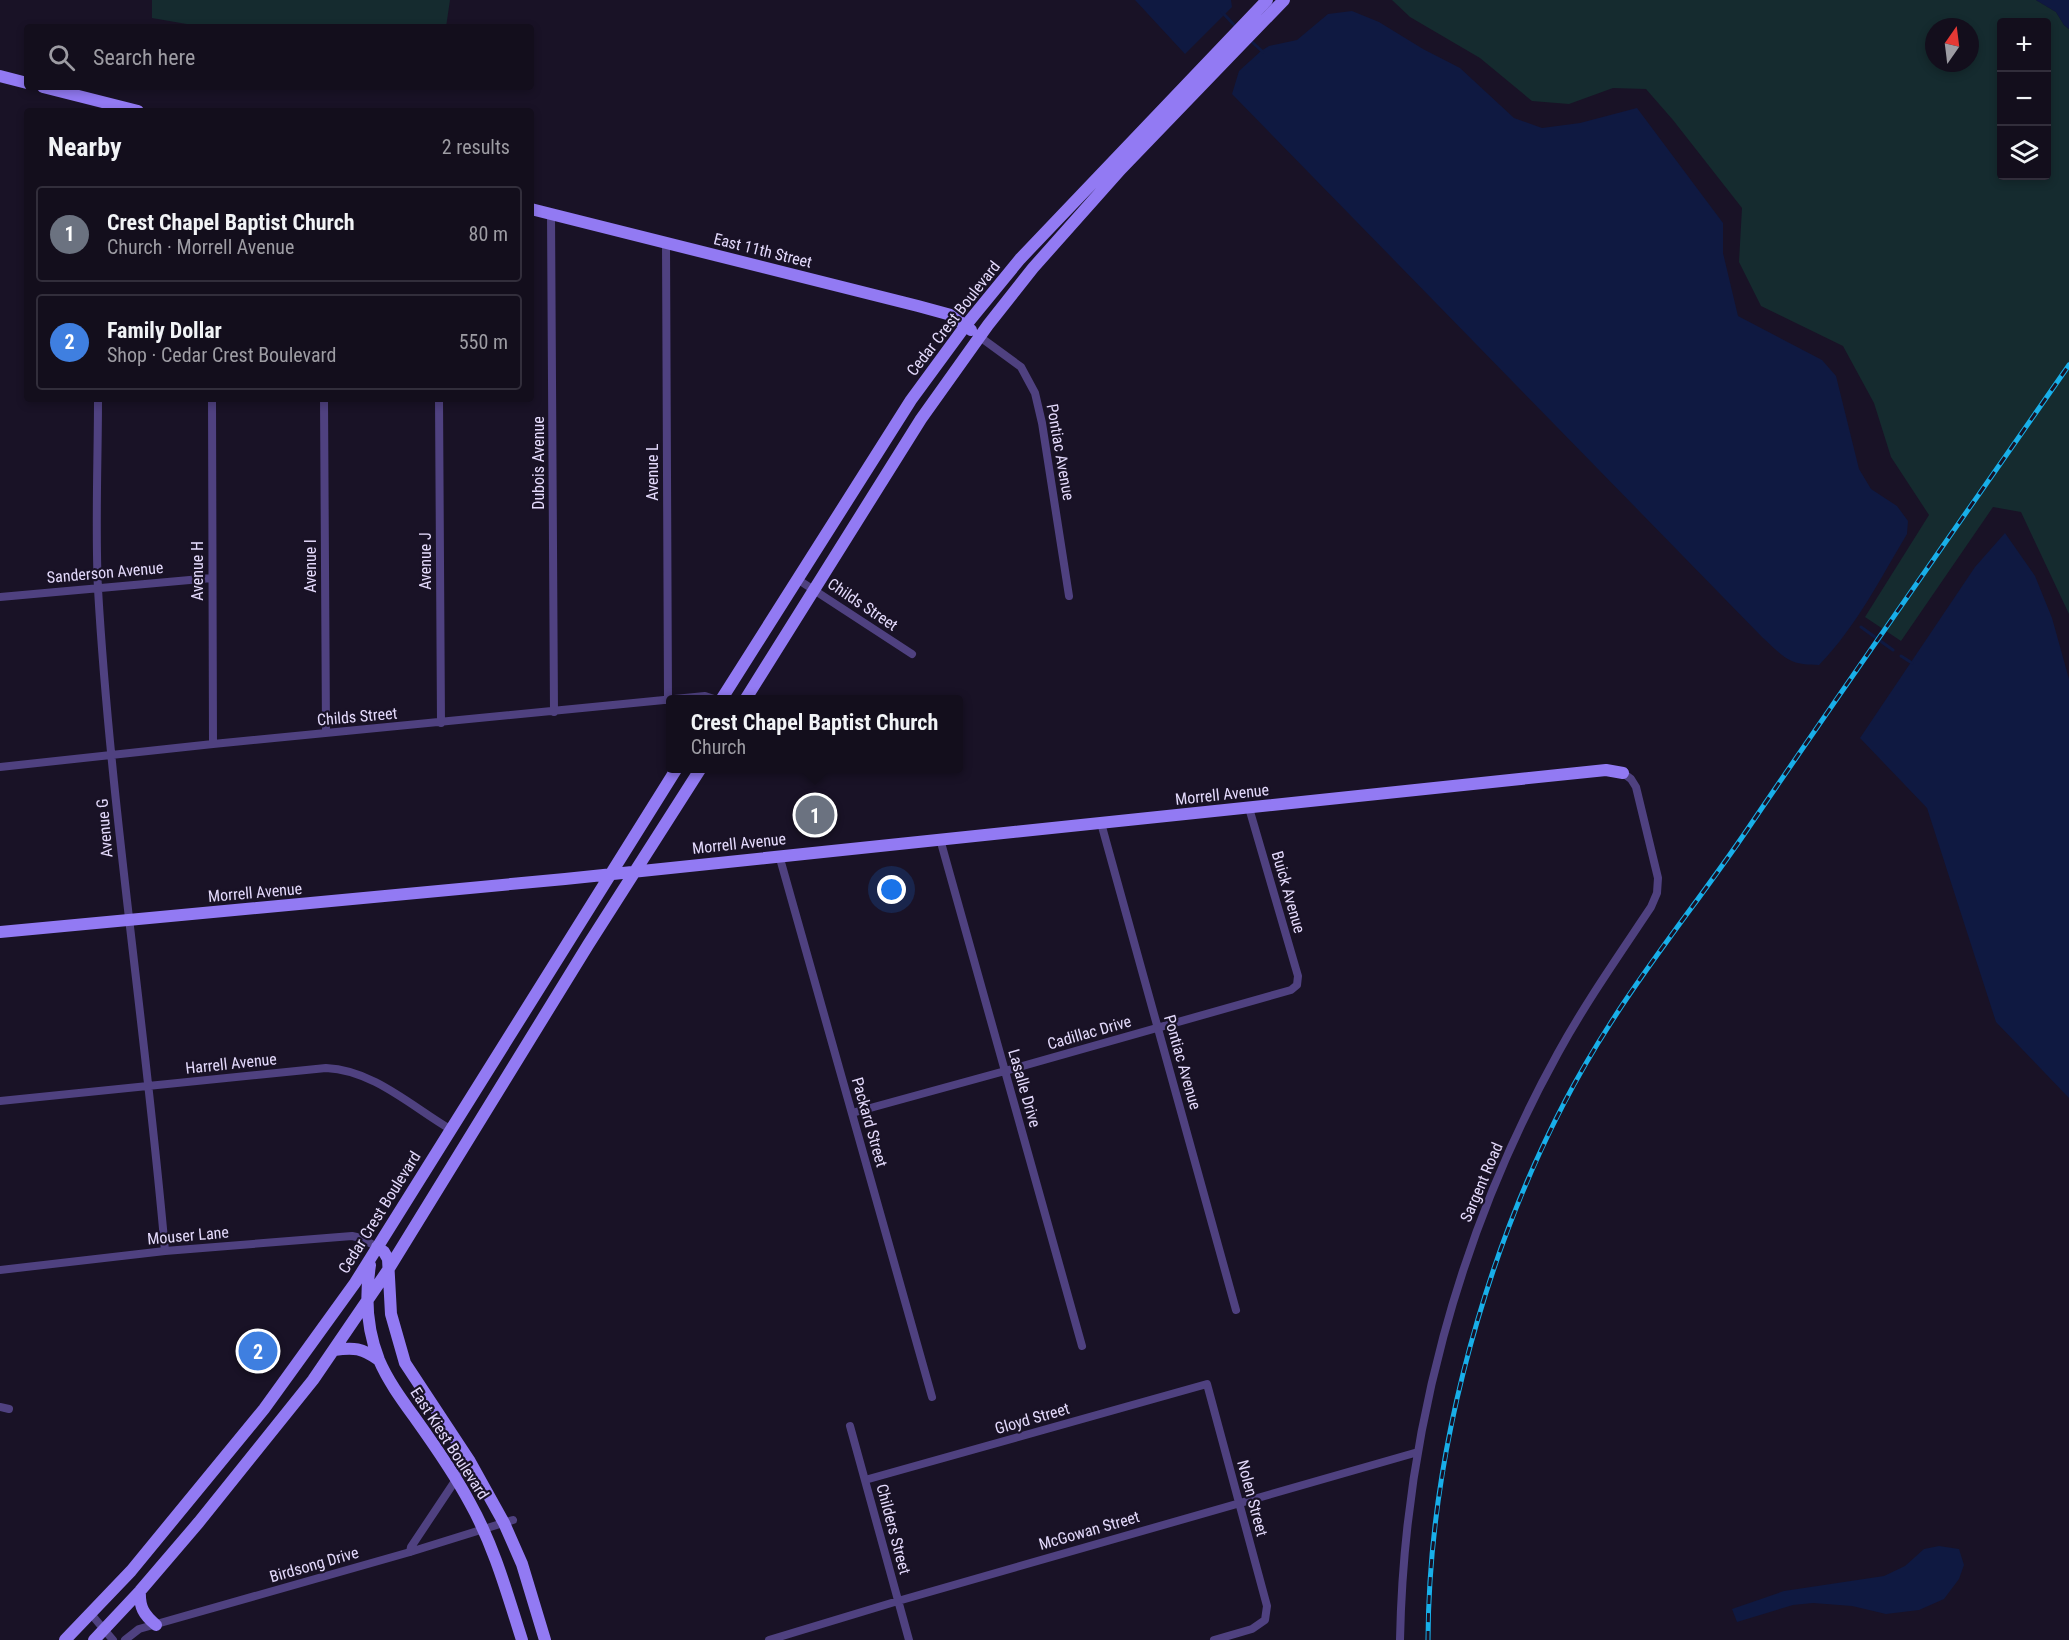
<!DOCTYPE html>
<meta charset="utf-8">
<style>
body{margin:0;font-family:"Roboto Condensed",sans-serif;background:#1c1725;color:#f1f3f6}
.controls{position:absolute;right:18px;top:18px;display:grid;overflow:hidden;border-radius:6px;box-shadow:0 3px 9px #0003}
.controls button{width:54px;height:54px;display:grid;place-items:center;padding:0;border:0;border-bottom:2px solid #322e3b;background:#130e1c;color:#f1f3f6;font:30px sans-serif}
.compass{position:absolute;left:1925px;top:18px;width:54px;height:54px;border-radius:50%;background:#130e1c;box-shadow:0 3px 9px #0003;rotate:14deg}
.you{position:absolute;left:892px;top:890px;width:21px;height:21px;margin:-15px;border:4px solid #fff;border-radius:50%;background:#1a73e8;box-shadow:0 0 0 9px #1a73e833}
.badge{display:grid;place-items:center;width:39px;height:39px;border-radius:50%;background:#b45309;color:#fff;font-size:20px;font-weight:700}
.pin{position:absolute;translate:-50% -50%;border:3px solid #fff;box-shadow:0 2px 6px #0006}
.popup{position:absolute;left:666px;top:695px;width:297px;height:78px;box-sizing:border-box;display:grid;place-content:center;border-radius:6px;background:#130e1c;filter:drop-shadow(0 2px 4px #0005);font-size:20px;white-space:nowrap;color:#9d9ca3}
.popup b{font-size:22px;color:#f1f3f6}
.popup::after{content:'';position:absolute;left:50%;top:100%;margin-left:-12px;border:12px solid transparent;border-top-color:#130e1c}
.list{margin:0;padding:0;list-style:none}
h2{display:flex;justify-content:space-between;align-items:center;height:78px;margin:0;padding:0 24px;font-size:26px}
h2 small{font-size:20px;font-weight:400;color:#9d9ca3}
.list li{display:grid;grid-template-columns:39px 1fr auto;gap:18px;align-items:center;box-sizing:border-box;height:96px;margin:0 12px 12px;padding:0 12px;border:2px solid #322e3b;border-radius:6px}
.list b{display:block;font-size:22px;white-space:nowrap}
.list p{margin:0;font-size:20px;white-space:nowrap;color:#9d9ca3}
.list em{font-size:20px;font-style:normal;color:#9d9ca3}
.icon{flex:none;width:33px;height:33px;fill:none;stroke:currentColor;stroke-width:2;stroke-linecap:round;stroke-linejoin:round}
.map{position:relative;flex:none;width:2069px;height:1640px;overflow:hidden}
.search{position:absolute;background:#130e1c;box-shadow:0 3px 9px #0003;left:24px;top:24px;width:510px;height:66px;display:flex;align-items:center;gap:15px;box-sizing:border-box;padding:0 21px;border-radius:6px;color:#9d9ca3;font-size:22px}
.panel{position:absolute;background:#130e1c;box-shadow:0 3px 9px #0003;left:24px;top:108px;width:510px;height:294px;border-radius:6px}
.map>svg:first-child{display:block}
.green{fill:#152b2f;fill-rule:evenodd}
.water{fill:#0f1941}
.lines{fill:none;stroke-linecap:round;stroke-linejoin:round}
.stream{stroke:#0f1941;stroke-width:3}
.street{stroke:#4f4180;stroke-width:8}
.secondary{stroke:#927af3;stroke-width:12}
.rail-casing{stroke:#18afe9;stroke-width:5}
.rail{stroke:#191226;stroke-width:3;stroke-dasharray:9;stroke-linecap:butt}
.labels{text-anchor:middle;stroke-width:4.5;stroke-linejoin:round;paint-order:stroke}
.street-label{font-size:16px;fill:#e4dafc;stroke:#191226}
</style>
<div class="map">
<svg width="2069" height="1640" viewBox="0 0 2069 1640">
<rect width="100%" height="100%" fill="#191226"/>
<path class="green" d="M152 0H450L446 27H204L152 18Z
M1392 0H2036L2056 12 2064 25 2069 29V614L2021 512 1993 507 1901 641 1865 617 1929 515 1891 457 1874 403 1843 346 1761 306 1739 262 1742 208 1673 120 1646 89 1613 88 1569 104 1532 101 1480 58 1410 17ZM2002 22H2046V176H2002ZM1934 27H1970V63H1934Z"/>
<path class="water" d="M1135 0H1231L1232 7 1185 54Z
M2036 0H2069V29L2064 25 2056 12Z
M1352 11 1379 22 1423 49 1460 68 1514 118 1542 128 1580 123 1637 108 1723 223V253L1738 316 1822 360 1836 376 1859 469 1871 489 1897 506 1908 521 1907 534C1880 579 1856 627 1819 665 1788 665 1785 658 1763 638L1232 94 1239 71 1261 51 1269 46 1297 40 1328 14Z
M2005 533 2035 576 2052 618 2069 679V1098L1996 1022 1927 808 1860 738 1975 567Z
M1939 1546 1959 1549 1964 1565 1959 1579 1944 1599 1919 1610 1886 1614 1852 1606 1813 1603 1793 1605 1737 1622 1732 1609 1784 1591 1884 1576 1905 1566 1924 1549Z"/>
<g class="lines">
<path class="stream" d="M1222 12 1236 27
M1250 40 1263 52
M1861 627 1893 650
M1901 656 1912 663"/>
<path class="street" d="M551 214 554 712
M666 244 668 700
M980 337 1021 367 1035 393 1042 423 1069 596
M98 399C98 462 95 526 98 589 111 811 146 1030 165 1251
M212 399 213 744
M324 399 326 733
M439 399 441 723
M797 579 912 654
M0 597 212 578
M0 767 213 744 705 696 717 700
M1101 823 1236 1310
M940 839 1082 1346
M779 855 932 1397
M0 1101 326 1068C373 1070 411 1106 450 1129
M852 1113 1005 1071 1291 990 1297 985 1298 976 1249 808
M0 1270 165 1251 352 1236 361 1238 377 1247
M0 1407 9 1409
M850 1426 909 1640
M865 1480 1207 1384 1267 1606 1265 1620 1252 1629 1214 1640
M410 1552 411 1547 469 1460
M91 1614 113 1640
M125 1640 139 1629 410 1552 513 1520
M769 1640 898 1601 1418 1452
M1400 1640C1404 1435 1459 1232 1558 1053 1586 1002 1619 955 1651 907L1657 893 1658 878 1636 787 1631 779 1623 773"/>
<path class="secondary" d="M0 76 27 83
M43 87 138 111
M531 209 918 306 951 315 971 330
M721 700 911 400 966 325 1020 259 1267 0
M745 700 921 419 988 325 1033 268 1121 169 1284 0
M0 932 565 879 1606 770 1623 773
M377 1247 384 1252 388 1259 391 1314 405 1363 469 1460 504 1523 522 1564 545 1640
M370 1265C365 1297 367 1330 379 1360 388 1381 402 1400 415 1418 435 1446 454 1473 470 1503 494 1546 507 1593 522 1640
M334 1350C354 1347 362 1348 379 1360
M140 1591C139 1607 144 1615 156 1625
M65 1640 131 1571 264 1409 355 1283 677 768
M94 1640 140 1591 199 1522 313 1380 388 1270 588 945 701 768"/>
<defs>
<path id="rail" d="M1428 1640C1429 1435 1499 1196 1610 1024 1653 956 1704 894 1749 827 1854 672 1962 519 2069 365"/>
</defs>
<use href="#rail" class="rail-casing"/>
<use href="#rail" class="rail"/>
</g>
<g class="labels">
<g class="street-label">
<text transform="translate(763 250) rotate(14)" y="6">East 11th Street</text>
<text transform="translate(953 318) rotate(-52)" y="6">Cedar Crest Boulevard</text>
<text transform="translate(1061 452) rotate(80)" y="6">Pontiac Avenue</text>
<text transform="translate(538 463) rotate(-90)" y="6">Dubois Avenue</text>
<text transform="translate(652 472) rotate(-90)" y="6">Avenue L</text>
<text transform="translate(425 561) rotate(-90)" y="6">Avenue J</text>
<text transform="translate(310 566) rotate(-90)" y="6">Avenue I</text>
<text transform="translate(197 571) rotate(-90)" y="6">Avenue H</text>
<text transform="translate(105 572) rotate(-5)" y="6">Sanderson Avenue</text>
<text transform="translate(863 604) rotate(34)" y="6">Childs Street</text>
<text transform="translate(357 716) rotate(-5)" y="6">Childs Street</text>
<text transform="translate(1222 794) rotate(-6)" y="6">Morrell Avenue</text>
<text transform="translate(104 828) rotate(-95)" y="6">Avenue G</text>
<text transform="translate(739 843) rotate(-6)" y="6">Morrell Avenue</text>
<text transform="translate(255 892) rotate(-5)" y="6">Morrell Avenue</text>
<text transform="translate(1289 892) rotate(74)" y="6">Buick Avenue</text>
<text transform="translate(1089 1032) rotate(-16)" y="6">Cadillac Drive</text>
<text transform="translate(1183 1062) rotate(74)" y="6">Pontiac Avenue</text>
<text transform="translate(231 1063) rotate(-6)" y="6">Harrell Avenue</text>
<text transform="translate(1025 1088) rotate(74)" y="6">Lasalle Drive</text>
<text transform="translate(870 1122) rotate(74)" y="6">Packard Street</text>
<text transform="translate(1481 1182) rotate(-67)" y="6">Sargent Road</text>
<text transform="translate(379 1212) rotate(-58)" y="6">Cedar Crest Boulevard</text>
<text transform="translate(188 1235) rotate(-5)" y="6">Mouser Lane</text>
<text transform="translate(1032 1418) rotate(-16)" y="6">Gloyd Street</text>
<text transform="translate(450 1443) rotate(57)" y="6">East Kiest Boulevard</text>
<text transform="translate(1253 1498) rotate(75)" y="6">Nolen Street</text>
<text transform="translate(894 1529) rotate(75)" y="6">Childers Street</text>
<text transform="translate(1089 1530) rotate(-16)" y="6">McGowan Street</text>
<text transform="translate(314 1564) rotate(-16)" y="6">Birdsong Drive</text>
</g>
</g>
</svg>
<div class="controls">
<button>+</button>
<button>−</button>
<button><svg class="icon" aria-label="layers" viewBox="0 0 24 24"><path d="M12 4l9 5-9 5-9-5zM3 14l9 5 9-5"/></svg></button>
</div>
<svg class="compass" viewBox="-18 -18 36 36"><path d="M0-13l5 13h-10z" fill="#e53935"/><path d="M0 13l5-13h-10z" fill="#9d9ca3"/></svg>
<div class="you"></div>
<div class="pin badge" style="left:815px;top:815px;background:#6b7280">1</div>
<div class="popup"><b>Crest Chapel Baptist Church</b>Church</div>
<div class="pin badge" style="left:258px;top:1351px;background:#3f7fe0">2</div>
<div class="search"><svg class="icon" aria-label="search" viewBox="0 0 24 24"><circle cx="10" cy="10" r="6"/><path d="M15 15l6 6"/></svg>Search here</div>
<section class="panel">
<h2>Nearby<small>2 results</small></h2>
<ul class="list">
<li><span class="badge" style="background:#6b7280">1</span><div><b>Crest Chapel Baptist Church</b><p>Church · Morrell Avenue</p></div><em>80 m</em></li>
<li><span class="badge" style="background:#3f7fe0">2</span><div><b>Family Dollar</b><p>Shop · Cedar Crest Boulevard</p></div><em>550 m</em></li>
</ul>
</section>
</div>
